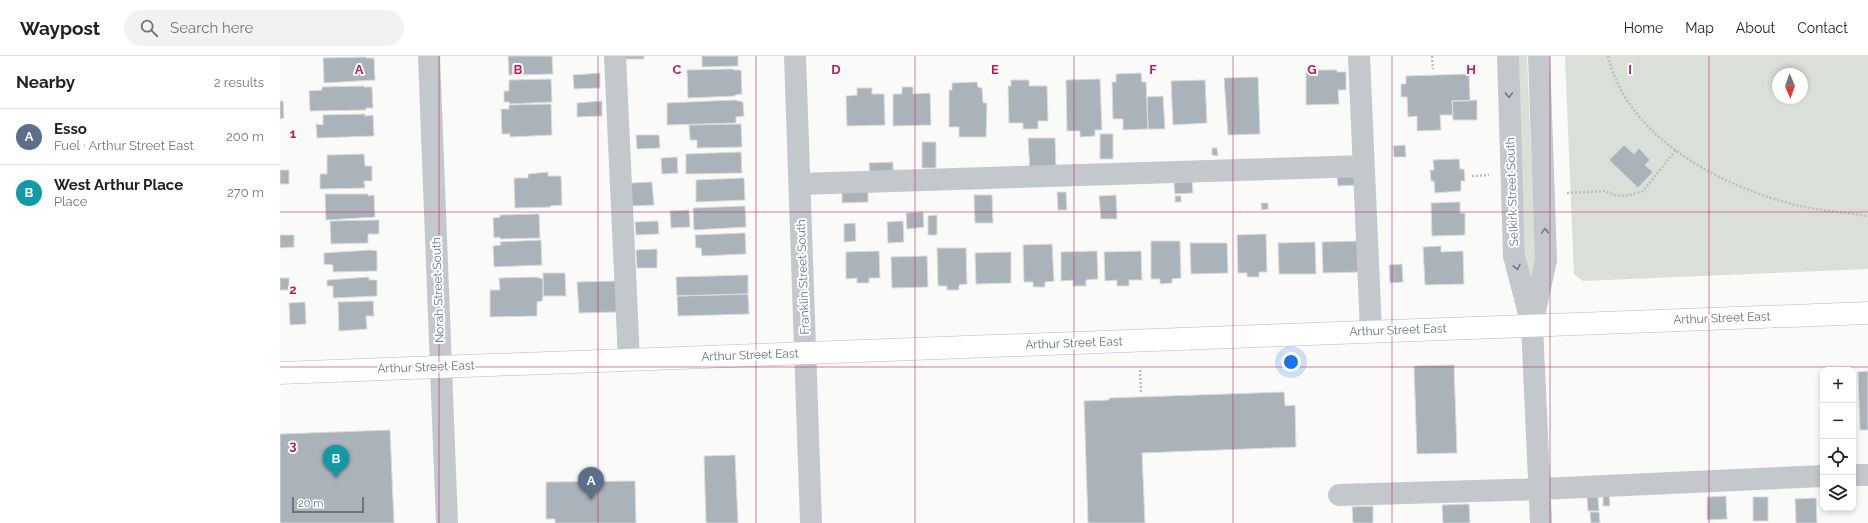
<!DOCTYPE html>
<meta charset="utf-8">
<style>
body{margin:0;font-family:Raleway,sans-serif;background:#f2f2f2;color:#202124}
.controls{position:absolute;right:12px;bottom:12px;display:grid;overflow:hidden;border-radius:8px;box-shadow:0 2px 6px #0003}
.controls button{width:36px;height:36px;display:grid;place-items:center;padding:0;border:0;border-bottom:1px solid #e0e0e0;background:#fff;color:#202124;font:20px sans-serif}
.compass{position:absolute;left:1492px;top:12px;width:36px;height:36px;border-radius:50%;background:#fff;box-shadow:0 2px 6px #0003;rotate:178deg}
.scale{position:absolute;left:12px;bottom:10px;width:72px;box-sizing:border-box;padding-left:4px;border:2px solid #657683;border-top:0;font-size:11px;line-height:14px;white-space:nowrap;color:#657683;-webkit-text-stroke:3px #fff;paint-order:stroke}
.you{position:absolute;left:1011px;top:306px;width:14px;height:14px;margin:-10px;border:3px solid #fff;border-radius:50%;background:#1a73e8;box-shadow:0 0 0 6px #1a73e833}
.badge{display:grid;place-items:center;width:26px;height:26px;border-radius:50%;background:#0b8043;color:#fff;font-size:13px;font-weight:700}
.pin{position:absolute;translate:-50% -33px;filter:drop-shadow(0 1px 2px #0008)}
.pin::after{content:'';position:absolute;top:21px;width:14px;height:12px;background:inherit;clip-path:polygon(0 0,100% 0,50% 100%)}
.list{margin:0;padding:0;list-style:none}
h2{display:flex;justify-content:space-between;align-items:center;height:52px;margin:0;padding:0 16px;font-size:17px}
h2 small{font-size:13px;font-weight:400;color:#757577}
.list li{display:grid;grid-template-columns:26px 1fr auto;gap:12px;align-items:center;box-sizing:border-box;height:56px;padding:0 16px;border-top:1px solid #e0e0e0}
.list b{display:block;font-size:15px;white-space:nowrap}
.list p{margin:0;font-size:13px;white-space:nowrap;color:#757577}
.list em{font-size:13px;font-style:normal;color:#757577}
.icon{flex:none;width:22px;height:22px;fill:none;stroke:currentColor;stroke-width:2;stroke-linecap:round;stroke-linejoin:round}
.map{position:relative;flex:none;width:1588px;height:467px;overflow:hidden}
header{display:flex;align-items:center;gap:24px;box-sizing:border-box;height:56px;padding:0 20px;background:#fff;border-bottom:1px solid #e0e0e0}
header strong{font-size:19px}
nav{display:flex;gap:22px;margin-inline-start:auto;font-size:14px}
.search{width:280px;height:36px;background:#f2f2f2;display:flex;align-items:center;gap:10px;box-sizing:border-box;padding:0 14px;border-radius:22px;color:#757577;font-size:15px}
main{display:flex}
aside{flex:1;background:#fff}
.map>svg:first-child{display:block}
.green{fill:#dadfd7;fill-rule:evenodd}
.building{fill:#aab3b9;stroke:#dcdcda}
.lines{fill:none;stroke-linecap:round;stroke-linejoin:round}
.major-casing{stroke:#b5babe;stroke-width:23}
.path{stroke:#bbbfc2;stroke-width:2.5;stroke-dasharray:2 2;stroke-linecap:butt}
.minor{stroke:#c3c8cc;stroke-width:22}
.major{stroke:#fff;stroke-width:22}
.oneway{stroke:#6a7a87}
.grid{fill:none;stroke:#c2185b;stroke-width:1;stroke-opacity:0.55}
.labels{text-anchor:middle;stroke-width:4;stroke-linejoin:round;paint-order:stroke}
.street-label{font-size:12px;fill:#657683;stroke:#fff}
.grid-label{font-size:13px;text-anchor:middle;font-weight:bold;fill:#c2185b;stroke:#fff;stroke-width:4;stroke-linejoin:round;paint-order:stroke}
</style>
<header>
<strong>Waypost</strong>
<div class="search"><svg class="icon" aria-label="search" viewBox="0 0 24 24"><circle cx="10" cy="10" r="6"/><path d="M15 15l6 6"/></svg>Search here</div>
<nav><a>Home</a><a>Map</a><a>About</a><a>Contact</a></nav>
</header>
<main>
<aside>
<h2>Nearby<small>2 results</small></h2>
<ul class="list">
<li><span class="badge" style="background:#5c6f8a">A</span><div><b>Esso</b><p>Fuel · Arthur Street East</p></div><em>200 m</em></li>
<li><span class="badge" style="background:#0f9aa8">B</span><div><b>West Arthur Place</b><p>Place</p></div><em>270 m</em></li>
</ul>
</aside>
<div class="map">
<svg width="1588" height="467" viewBox="0 0 1588 467">
<rect width="100%" height="100%" fill="#fafaf8"/>
<path class="green" d="M1238 0H1247L1256 215 1251 222 1246 219Z
M1285 0H1588V213L1303 225 1294 218ZM1498 18H1522V42H1498Z"/>
<path class="building" d="M228 0H272L273 18 229 19Z
M342 0H364V3H342Z
M422 0H458V10L422 11Z
M86 1V2H94L95 24 44 27 43 2Z
M453 13V14H461L462 38 455 39V40L408 42 407 14Z
M1026 14H1057V16H1066V34H1058L1059 48 1026 49Z
M320 17V32L294 33 293 19Z
M861 17 862 26H866L868 73 843 74V63H833L832 26H836V18Z
M1189 18 1190 45H1172L1173 59H1160L1161 74 1137 75V60L1128 61 1127 41H1121V28H1126V20Z
M978 21 980 78 948 79 944 22Z
M271 23 272 46 230 48 229 46H224V35H229V24Z
M820 23 822 74H815V80L800 81V75H787L786 24Z
M731 24H749V30H767L768 65H758V73H743V67H729L728 30H731Z
M925 24 927 67 893 69 891 25Z
M697 26 698 31 702 32 703 47H707L706 81H679V71H669V34H672V27Z
M84 30V31H92L93 52H86V54L30 55 29 35 42 34V31Z
M622 31H633V38L650 37 651 69 613 70V38H622Z
M577 32H592V38H604L605 69 567 70 566 40 577 39Z
M883 40 885 73H868L867 41Z
M455 44 463 46 464 60 456 61V67L387 69V47Z
M1197 44V64H1173L1172 45Z
M0 45H3L4 62 0 63Z
M322 45V60L297 61V47Z
M271 48 272 79 230 81V78H222L221 53H229V49Z
M85 58V60L93 59 94 80 37 82 36 68 43 69V59Z
M461 68 462 91 417 92V84H410L409 69Z
M820 78H833V103H820Z
M356 79H379L380 92 357 93Z
M748 82H775L776 114 750 115Z
M642 86H656V112H642Z
M1125 89 1126 101H1114L1113 90Z
M1344 89 1354 98 1359 92 1370 104 1365 109 1373 116 1358 132 1329 104Z
M932 92H937L938 100 932 99Z
M461 96 462 117 406 118V98Z
M84 98 85 110H92V125H84L85 132 40 133V118H47V99Z
M397 101 398 117 382 118 381 102Z
M1179 103 1180 113H1184L1185 125H1181V135L1155 137 1154 125H1151L1150 114H1154L1153 104Z
M613 106V122H590L589 107Z
M0 114H9V128H0Z
M268 116V120H281L282 149 270 150 271 151 235 152 234 122H248V118Z
M1057 120H1075L1076 129 1058 130Z
M464 122 465 144 416 146V124Z
M912 125 913 137 895 138 894 127Z
M372 126 374 149 352 150 351 127Z
M588 134V146L562 147V135Z
M777 136H786L787 154H778Z
M45 138H88V140L94 139 95 161 46 164Z
M694 139H712L713 167H695Z
M836 139 837 163H821L819 140Z
M895 140H901V146H895Z
M1180 146V157H1185V179L1152 180 1151 147Z
M981 147H988V153L982 154Z
M465 150 466 171 414 174 413 152Z
M409 154 410 171 391 172 390 155Z
M643 156 644 171 627 173 626 157Z
M259 158 260 182 220 183V181L214 182 213 162 220 161V159Z
M657 159V179H648V160Z
M99 164V178H88V187L51 188 50 165Z
M378 165 379 178 356 179 355 166Z
M623 165 624 186 608 187 607 166Z
M575 167 576 185 564 186V168Z
M465 177 466 198 422 200 421 192H416L415 179Z
M986 178 987 216H979V221H967V217H958L957 179Z
M0 179H14V191L0 192Z
M261 184 262 209 214 211 213 190 221 189 220 186Z
M871 185H900L901 222 892 223V227L880 228V223H871Z
M1079 185 1080 216 1043 217 1042 186Z
M1035 186 1036 218H999L998 187Z
M910 187H947L948 217 911 218Z
M772 188 774 225 765 226V231H753V226H744L743 189Z
M1161 190V196L1183 195 1184 228 1145 229 1143 191Z
M657 192H686L687 228 679 229V234H667V230H658Z
M377 193V212H357L356 194Z
M90 194 97 195V215L53 216V209L44 208V197Z
M599 195 600 222H589V227H577V222L566 223V196Z
M817 195 818 223 806 224V230H793V224L781 225V196Z
M861 195 862 224H849V230H837V224L825 225 824 196Z
M731 196V227L696 228 695 197Z
M647 200 648 231 612 232 611 201Z
M1122 208 1123 226 1110 227 1109 209Z
M263 217H285L286 240H263Z
M468 219V238L397 240 396 221Z
M89 221V224H97V240L53 242V230H47V224Z
M256 221 263 223V240L262 245 257 246V260L210 261V234H220L219 222Z
M0 222H9V234H0Z
M336 225 337 256 299 257 297 226Z
M468 238 469 258 398 260 397 240Z
M93 245 94 260H86L87 273 59 275 58 246Z
M25 246 26 268 10 269 9 247Z
M1174 309 1177 397 1137 398 1134 310Z
M1588 315V374H1580L1578 316Z
M1004 336 1005 350 1015 349 1016 391 862 397 865 467H808L804 345 829 344V342Z
M110 374 114 467H0V378Z
M455 399 458 467H426L424 400Z
M355 425 356 467H275V463H266V426Z
M1329 439 1330 450H1323V440Z
M1446 440 1447 463 1427 464V441Z
M1307 441H1318L1319 455H1308Z
M1473 441H1488V465H1473Z
M1536 442 1537 467H1516L1515 443Z
M1189 448 1190 467H1163L1162 449Z
M1093 450V467H1073L1072 451Z
M1310 456H1319L1320 467H1311Z"/>
<g class="lines">
<defs>
<path id="major" d="M0 317 1588 257"/>
</defs>
<use href="#major" class="major-casing"/>
<path class="path" d="M1152 0 1153 13
M1328 0C1347 79 1432 125 1504 146 1532 154 1560 156 1588 160
M1192 120 1209 119
M1287 137 1325 135 1336 140 1350 139 1363 135 1396 94
M860 314 861 337"/>
<path class="minor" d="M149 0 167 467
M335 0 349 304
M515 0 531 467
M1079 0 1091 275
M1228 0 1234 200 1252 269 1261 467
M520 128 1083 110
M1253 264 1266 204 1259 0
M1573 419H1588
M1059 439 1260 433 1543 420"/>
<use href="#major" class="major"/>
</g>
<defs><path id="oneway-chevron" d="M-2-3.5L2.5 0L-2 3.5" fill="none" stroke-width="1.6" stroke-linecap="round" stroke-linejoin="round"/></defs>
<g class="oneway">
<use href="#oneway-chevron" transform="translate(1229 39) rotate(88)"/>
<use href="#oneway-chevron" transform="translate(1265 175) rotate(-92)"/>
<use href="#oneway-chevron" transform="translate(1237 211) rotate(76)"/>
</g>
<path class="grid" d="M159 0V467M318 0V467M476 0V467M635 0V467M794 0V467M953 0V467M1112 0V467M1270 0V467M1429 0V467M0 156H1588M0 311H1588"/>
<g class="labels">
<g class="street-label">
<text transform="translate(1232 136) rotate(-92)" y="4">Selkirk Street South</text>
<text transform="translate(523 221) rotate(-92)" y="4">Franklin Street South</text>
<text transform="translate(158 234) rotate(-92)" y="4">Norah Street South</text>
<text transform="translate(1442 262) rotate(-2)" y="4">Arthur Street East</text>
<text transform="translate(1118 274) rotate(-2)" y="4">Arthur Street East</text>
<text transform="translate(794 287) rotate(-2)" y="4">Arthur Street East</text>
<text transform="translate(470 299) rotate(-2)" y="4">Arthur Street East</text>
<text transform="translate(146 311) rotate(-2)" y="4">Arthur Street East</text>
</g>
</g>
<g class="grid-label">
<text x="79" y="18">A</text>
<text x="238" y="18">B</text>
<text x="397" y="18">C</text>
<text x="556" y="18">D</text>
<text x="715" y="18">E</text>
<text x="873" y="18">F</text>
<text x="1032" y="18">G</text>
<text x="1191" y="18">H</text>
<text x="1350" y="18">I</text>
<text x="13" y="82">1</text>
<text x="13" y="238">2</text>
<text x="13" y="394">3</text>
</g>
</svg>
<div class="controls">
<button>+</button>
<button>−</button>
<button><svg class="icon" aria-label="locate" viewBox="0 0 24 24"><circle cx="12" cy="12" r="6"/><path d="M12 2v4M12 18v4M2 12h4M18 12h4"/></svg></button>
<button><svg class="icon" aria-label="layers" viewBox="0 0 24 24"><path d="M12 4l9 5-9 5-9-5zM3 14l9 5 9-5"/></svg></button>
</div>
<svg class="compass" viewBox="-18 -18 36 36"><path d="M0-13l5 13h-10z" fill="#e53935"/><path d="M0 13l5-13h-10z" fill="#757577"/></svg>
<div class="scale">20 m</div>
<div class="you"></div>
<div class="pin badge" style="left:311px;top:444px;background:#5c6f8a">A</div>
<div class="pin badge" style="left:56px;top:422px;background:#0f9aa8">B</div>
</div>
</main>
